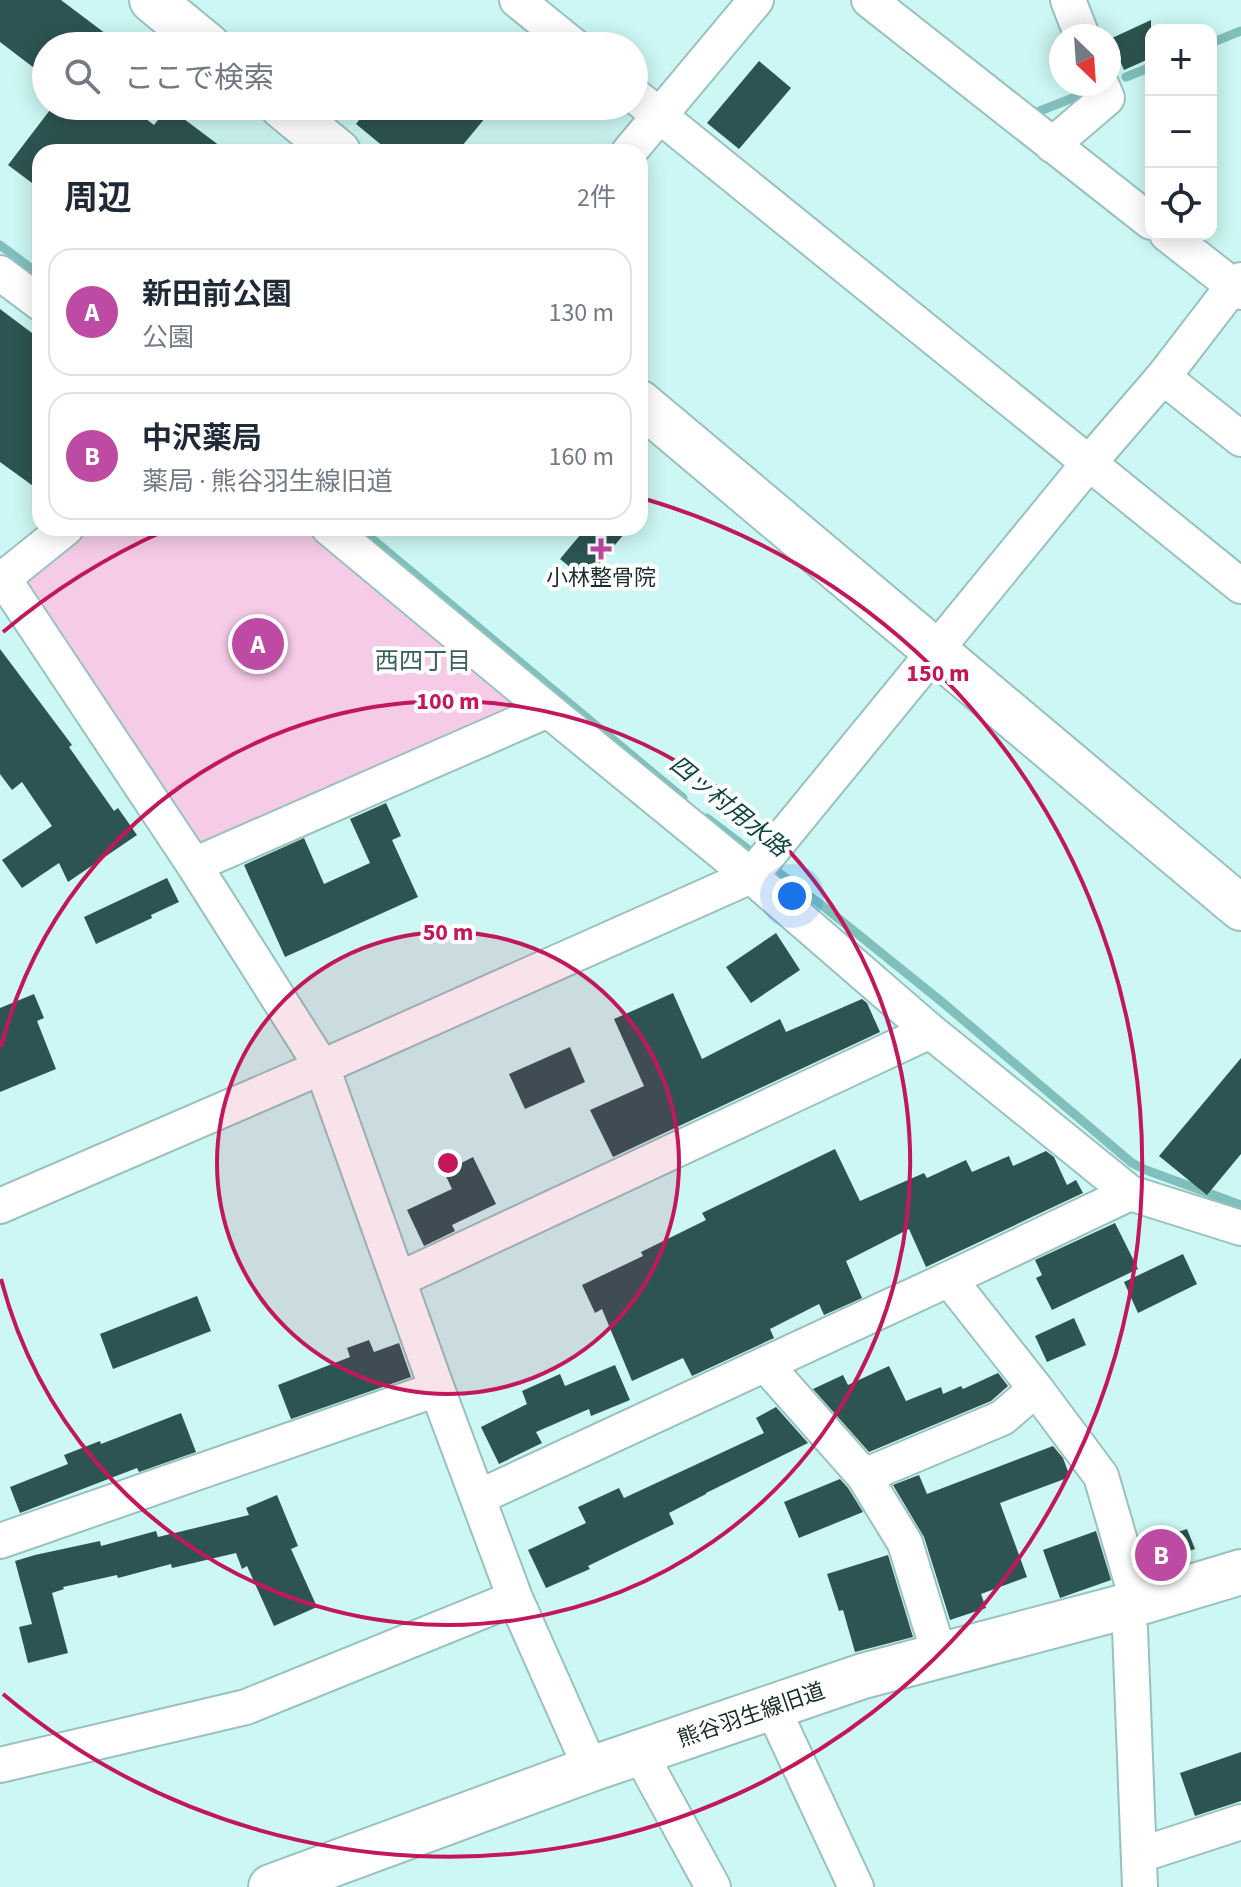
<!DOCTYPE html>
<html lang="ja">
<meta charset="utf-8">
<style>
body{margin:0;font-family:"Source Sans 3","Noto Sans JP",sans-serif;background:#f6f6f7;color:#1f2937}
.controls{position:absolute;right:24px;top:24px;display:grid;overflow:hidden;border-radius:16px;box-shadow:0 4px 20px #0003}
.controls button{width:72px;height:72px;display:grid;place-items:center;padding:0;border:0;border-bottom:2px solid #e0e1e3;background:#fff;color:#1f2937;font:40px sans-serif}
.compass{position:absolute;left:1049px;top:24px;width:72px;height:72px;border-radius:50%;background:#fff;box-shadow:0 4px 20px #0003;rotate:155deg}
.you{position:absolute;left:792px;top:896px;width:28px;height:28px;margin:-20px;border:6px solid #fff;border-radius:50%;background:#1a73e8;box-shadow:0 0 0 12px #1a73e833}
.badge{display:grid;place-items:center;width:52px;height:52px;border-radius:50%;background:#bd4aa3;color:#fff;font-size:26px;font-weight:700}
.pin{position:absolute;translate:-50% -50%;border:4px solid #fff;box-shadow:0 2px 8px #0006}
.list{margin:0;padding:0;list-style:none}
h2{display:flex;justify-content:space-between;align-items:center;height:104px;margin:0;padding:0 32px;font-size:34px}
h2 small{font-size:26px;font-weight:400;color:#747a83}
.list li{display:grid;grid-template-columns:52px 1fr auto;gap:24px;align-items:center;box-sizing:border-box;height:128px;margin:0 16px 16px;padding:0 16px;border:2px solid #e0e1e3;border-radius:24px}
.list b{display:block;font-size:30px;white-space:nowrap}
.list p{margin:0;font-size:26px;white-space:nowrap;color:#747a83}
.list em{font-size:26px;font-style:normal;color:#747a83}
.icon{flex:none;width:44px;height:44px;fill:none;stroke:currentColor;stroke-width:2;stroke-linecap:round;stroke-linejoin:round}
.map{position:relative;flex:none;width:1241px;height:1887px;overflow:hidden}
.search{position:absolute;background:#fff;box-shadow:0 4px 20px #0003;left:32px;top:32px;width:616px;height:88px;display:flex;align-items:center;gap:20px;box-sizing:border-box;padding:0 28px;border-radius:44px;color:#747a83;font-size:30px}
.panel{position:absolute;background:#fff;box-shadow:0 4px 20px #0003;left:32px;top:144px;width:616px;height:392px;border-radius:24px}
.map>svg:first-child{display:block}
.green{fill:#f5cbe8}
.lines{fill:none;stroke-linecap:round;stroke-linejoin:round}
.stream{stroke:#80bfbb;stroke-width:9}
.building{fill:#2d5452}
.street-casing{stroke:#99c2bf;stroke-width:38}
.secondary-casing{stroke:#99c2bf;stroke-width:48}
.street{stroke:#fff;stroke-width:34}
.secondary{stroke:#fff;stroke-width:44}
.ring{fill:none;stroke:#c2185b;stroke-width:4}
.poi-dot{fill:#bd4aa3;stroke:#fff;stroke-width:3}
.labels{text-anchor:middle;stroke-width:8;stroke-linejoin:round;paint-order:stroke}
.poi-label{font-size:22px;fill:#1b2c2b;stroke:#fff}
.street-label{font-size:22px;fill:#1b2c2b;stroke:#fff}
.neighbourhood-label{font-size:24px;fill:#39605e;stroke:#fff}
.water-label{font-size:24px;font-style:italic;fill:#0c4644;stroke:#fff}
.centre{fill:#c2185b;stroke:#fff;stroke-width:4}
.ring-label{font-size:24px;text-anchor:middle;font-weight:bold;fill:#c2185b;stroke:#fff;stroke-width:8;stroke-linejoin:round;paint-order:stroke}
</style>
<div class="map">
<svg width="1241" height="1887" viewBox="0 0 1241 1887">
<rect width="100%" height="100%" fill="#ccf7f4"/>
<path class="green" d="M66 528H329L548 710 194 865 3 578Z"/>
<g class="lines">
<path class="stream" d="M1211 43 1241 31
M1126 77 1151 67
M1030 112 1032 114 1078 96
M0 245 40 275
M359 528 683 798
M707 818 828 910 942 1002 1132 1163 1146 1170 1241 1205"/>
</g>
<path class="building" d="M0 0H61L122 46H46V77L0 42Z
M1151 20V58L1124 70 1110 39Z
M759 61 791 88 739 149 707 123Z
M53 106H129L154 125 168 107 228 152H40V189L8 165Z
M370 106H495L457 152H390L356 124Z
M0 309 40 339V491L0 462Z
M586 528H629L586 580 560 559Z
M0 649 72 745 69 747 114 811 118 808 137 835 68 882 59 863 22 888 2 860 52 826 22 782 12 790 0 774Z
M386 803 401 836 392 840 418 897 285 957 244 865 304 838 324 884 370 863 350 819Z
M167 878 179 902 151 915 152 918 96 944 84 917Z
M776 933 800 970 751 1003 726 967Z
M673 993 702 1059 780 1019 786 1032 862 999 867 1003 880 1032 613 1157 590 1110 644 1086 614 1019Z
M34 994 44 1018 37 1021 56 1069 0 1092V1008Z
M570 1047 585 1082 525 1109 509 1074Z
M1241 1058V1154L1207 1195 1159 1156Z
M835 1149 860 1201 924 1173 927 1178 966 1160 972 1172 1009 1156 1013 1166 1046 1151 1054 1157 1067 1185 1076 1180 1083 1193 926 1267 909 1229 846 1261 862 1298 824 1315 819 1304 770 1329 774 1338 692 1376 683 1358 632 1381 602 1309 595 1313 582 1285 643 1256 641 1252 706 1220 702 1213Z
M473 1157 496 1204 452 1225 455 1231 424 1246 407 1210 452 1189 444 1172Z
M1115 1223 1138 1269 1052 1310 1036 1278 1042 1275 1035 1260Z
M1183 1254 1197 1284 1138 1313 1124 1282Z
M197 1296 211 1331 113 1369 100 1334Z
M1074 1318 1086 1345 1047 1362 1035 1336Z
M369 1340 374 1352 399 1343 411 1377 291 1419 278 1385 350 1357 347 1348Z
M615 1365 630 1400 591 1416 589 1409 536 1432 542 1443 499 1464 481 1427 527 1404 522 1391 560 1374 565 1386Z
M889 1366 906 1401 941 1387 943 1394 961 1386 963 1389 998 1373 1008 1386 991 1401 869 1452 813 1389 843 1375 848 1385Z
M776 1407 808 1443 706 1493V1494L669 1513 674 1524 588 1566 590 1569 546 1588 528 1550 586 1523 578 1507 619 1488 624 1498 764 1433 756 1418Z
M181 1413 196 1452 139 1472 137 1468 20 1513 10 1487 68 1464 64 1455 100 1441 101 1444Z
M1053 1446 1063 1458 1070 1477 1000 1503 1027 1577 981 1594 986 1608 950 1620 924 1537 893 1485 919 1475 927 1494Z
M840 1479 848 1488 863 1512 799 1538 784 1502Z
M277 1495 298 1546 291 1549 317 1607 274 1626 247 1566 242 1569 236 1553 172 1568 171 1564 118 1578 117 1575 63 1587 64 1589 52 1593 68 1653 28 1663 19 1627 32 1624 15 1561 35 1555 100 1541 101 1546 156 1531 158 1537 249 1515 246 1508Z
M1187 1529 1195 1549 1180 1554 1183 1563 1154 1572 1149 1569 1142 1544Z
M1096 1531 1111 1580 1060 1598 1043 1550Z
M888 1555 913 1637 855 1652 843 1610 839 1611 827 1574Z
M1241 1752V1801L1195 1816 1180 1773Z"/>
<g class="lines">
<defs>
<path id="street" d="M517 0 574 46
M869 0 1151 222
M1068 0 1082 36
M634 95 1241 586
M1052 145 1107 98 1101 84
M629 152 756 0
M1167 234 1241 292
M0 273 40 303
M1163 377 1241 439
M329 528 548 710 751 876 930 1031 1130 1193 1241 1228
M3 578 194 865 322 1067 437 1389 515 1598 591 1769
M0 581 66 528
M194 865 548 710
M0 1206 322 1067 751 876 1088 464 1163 377 1233 286 1241 280
M949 1279 1036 1389 1101 1476 1138 1603
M398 1280 930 1031
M765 1364 864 1476 905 1543 940 1657
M864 1476 1002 1418 1036 1389
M479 1497 949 1279 1130 1193
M0 1541 437 1389
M1122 1607 1130 1629 1140 1887
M772 1707 856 1887
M641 1752 649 1770 713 1887
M0 1765 246 1707 515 1598
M1140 1855 1241 1822"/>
<path id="secondary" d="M152 0 208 46
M282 106 338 152
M640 403 1241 908
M271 1887 591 1769 863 1676 1138 1603 1241 1572"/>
</defs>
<use href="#street" class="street-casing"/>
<use href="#secondary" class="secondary-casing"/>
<use href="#street" class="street"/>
<use href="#secondary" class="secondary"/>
</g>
<circle cx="448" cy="1163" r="231" fill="#c2185b" fill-opacity=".12"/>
<g class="ring">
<circle cx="448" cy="1163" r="231"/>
<path d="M1 1047A462 462 0 1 1 1 1279"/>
<path d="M3 632A693 693 0 0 1 166 530M645 499A693 693 0 1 1 3 1694"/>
</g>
<path class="poi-dot" d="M597 537h8v8h8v8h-8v8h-8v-8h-8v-8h8z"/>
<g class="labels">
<g class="poi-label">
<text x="601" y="585">小林整骨院</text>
</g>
<g class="street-label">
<text transform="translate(751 1714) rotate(-19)" y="8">熊谷羽生線旧道</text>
</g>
<g class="neighbourhood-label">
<text x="423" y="669">西四丁目</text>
</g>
<g class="water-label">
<text transform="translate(729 806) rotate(39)" y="8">四ッ村用水路</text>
</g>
</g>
<circle cx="448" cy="1163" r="12" class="centre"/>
<g class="ring-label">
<text x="938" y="681">150 m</text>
<text x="448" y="709">100 m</text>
<text x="448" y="940">50 m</text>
</g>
</svg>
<div class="controls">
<button>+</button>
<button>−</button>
<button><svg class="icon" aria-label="locate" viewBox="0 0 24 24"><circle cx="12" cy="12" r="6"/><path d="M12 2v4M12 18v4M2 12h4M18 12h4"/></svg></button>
</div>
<svg class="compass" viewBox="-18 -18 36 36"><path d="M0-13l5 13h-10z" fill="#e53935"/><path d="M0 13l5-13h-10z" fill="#747a83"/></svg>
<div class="you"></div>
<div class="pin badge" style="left:258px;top:644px">A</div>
<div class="pin badge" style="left:1161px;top:1555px">B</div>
<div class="search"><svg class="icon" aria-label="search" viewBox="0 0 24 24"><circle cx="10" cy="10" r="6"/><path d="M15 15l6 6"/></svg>ここで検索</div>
<section class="panel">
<h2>周辺<small>2件</small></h2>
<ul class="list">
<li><span class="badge">A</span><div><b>新田前公園</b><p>公園</p></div><em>130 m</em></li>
<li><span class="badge">B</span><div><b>中沢薬局</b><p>薬局 · 熊谷羽生線旧道</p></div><em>160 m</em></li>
</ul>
</section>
</div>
